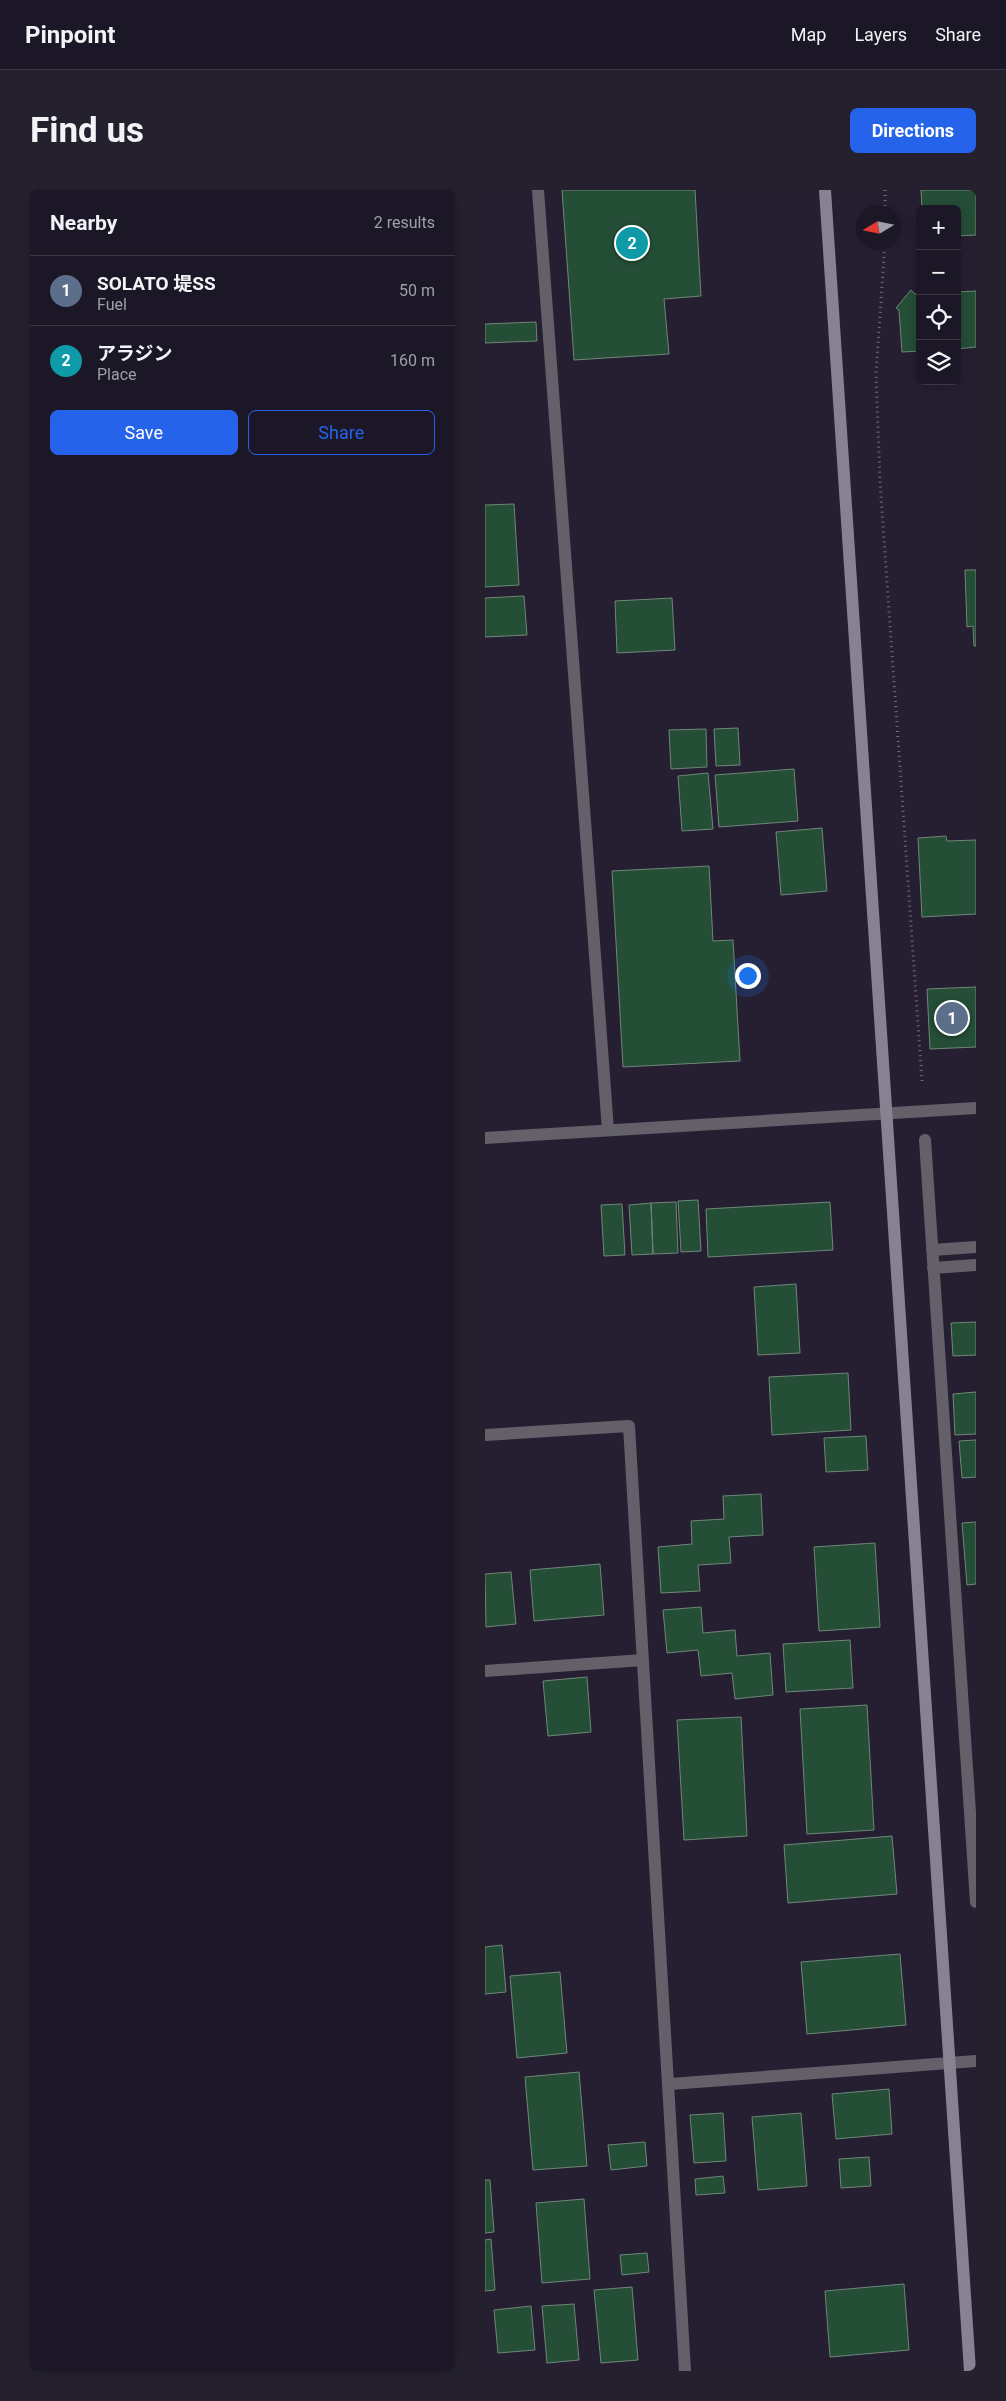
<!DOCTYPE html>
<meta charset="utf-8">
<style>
body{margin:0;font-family:Roboto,"Noto Sans JP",sans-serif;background:#25202e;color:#f1f3f6}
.controls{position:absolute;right:15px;top:15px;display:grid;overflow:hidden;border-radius:8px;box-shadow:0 2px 12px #0003}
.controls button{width:45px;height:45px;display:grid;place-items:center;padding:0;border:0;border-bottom:1px solid #3a3643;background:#1c1726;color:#f1f3f6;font:25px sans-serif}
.compass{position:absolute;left:371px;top:15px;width:45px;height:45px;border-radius:50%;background:#1c1726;box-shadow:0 2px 12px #0003;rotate:260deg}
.you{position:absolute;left:262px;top:785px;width:18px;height:18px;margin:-12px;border:4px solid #fff;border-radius:50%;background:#1a73e8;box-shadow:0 0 0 8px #1a73e833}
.badge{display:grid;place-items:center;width:32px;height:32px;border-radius:50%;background:#2563eb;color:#fff;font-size:16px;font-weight:700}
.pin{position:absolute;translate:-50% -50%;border:2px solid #fff;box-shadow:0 1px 5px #0006}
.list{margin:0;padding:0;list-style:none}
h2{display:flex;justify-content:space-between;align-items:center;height:65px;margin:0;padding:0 20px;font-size:21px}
h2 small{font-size:16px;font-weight:400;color:#a09fa7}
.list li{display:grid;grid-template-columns:32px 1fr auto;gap:15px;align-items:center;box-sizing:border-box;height:70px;padding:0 20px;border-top:1px solid #3a3643}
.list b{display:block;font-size:19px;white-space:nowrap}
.list p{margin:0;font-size:16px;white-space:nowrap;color:#a09fa7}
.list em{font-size:16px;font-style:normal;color:#a09fa7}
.actions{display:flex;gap:10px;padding:15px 20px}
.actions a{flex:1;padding:11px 0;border:1px solid #2563eb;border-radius:8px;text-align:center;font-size:18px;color:#2563eb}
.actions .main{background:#2563eb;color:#fff}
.icon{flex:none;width:28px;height:28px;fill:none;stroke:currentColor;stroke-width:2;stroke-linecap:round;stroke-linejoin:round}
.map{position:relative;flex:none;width:491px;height:2181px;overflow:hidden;border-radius:8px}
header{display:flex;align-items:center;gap:30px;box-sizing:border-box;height:70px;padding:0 25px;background:#1c1726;border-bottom:1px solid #3a3643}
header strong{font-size:24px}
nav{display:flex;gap:28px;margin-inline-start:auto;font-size:18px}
.intro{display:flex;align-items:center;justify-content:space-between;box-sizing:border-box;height:120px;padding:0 30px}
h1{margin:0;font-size:35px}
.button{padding:12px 22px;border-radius:8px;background:#2563eb;color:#fff;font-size:18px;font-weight:700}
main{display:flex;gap:30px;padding:0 30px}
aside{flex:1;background:#1c1726;border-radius:8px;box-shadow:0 2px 12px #0003}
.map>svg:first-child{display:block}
.building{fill:#254e37;stroke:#6f8778}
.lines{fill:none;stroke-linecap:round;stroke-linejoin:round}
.path{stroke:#736e7e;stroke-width:3;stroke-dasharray:1 4;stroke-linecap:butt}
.street{stroke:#63606a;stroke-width:12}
.secondary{stroke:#878292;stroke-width:12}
</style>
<header>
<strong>Pinpoint</strong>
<nav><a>Map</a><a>Layers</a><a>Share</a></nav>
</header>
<div class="intro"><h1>Find us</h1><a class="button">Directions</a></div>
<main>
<aside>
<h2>Nearby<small>2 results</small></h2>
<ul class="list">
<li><span class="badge" style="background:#5c6f8a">1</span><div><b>SOLATO 堤SS</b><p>Fuel</p></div><em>50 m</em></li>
<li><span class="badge" style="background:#0f9aa8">2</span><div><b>アラジン</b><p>Place</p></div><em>160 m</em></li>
</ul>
<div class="actions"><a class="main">Save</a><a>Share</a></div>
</aside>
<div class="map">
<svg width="491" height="2181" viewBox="0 0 491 2181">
<rect width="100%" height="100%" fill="#261f32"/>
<path class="building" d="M77 0H210L216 106 179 109 184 164 89 170Z
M436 0H491V45L472 46V19H437Z
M426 100 430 104H435V161L417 162 414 120 411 118Z
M491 101V157L472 159V102Z
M51 132 52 151 0 153V134Z
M29 314 34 395 0 397V315Z
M480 380H491V456H489L488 436 482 437Z
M39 406 42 445 0 447V408Z
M187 408 190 460 132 463 130 411Z
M253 538 255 575 231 576 229 539Z
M221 539 222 577 186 579 184 540Z
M309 579 313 631 234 637 230 585Z
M223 583 228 639 197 641 193 586Z
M337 638 342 701 296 705 291 642Z
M461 646 462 651 491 650V724L437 727 433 648Z
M224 676 228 751 248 750 255 871 138 877 127 681Z
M491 797V857L445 859 442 799Z
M213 1010 216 1061 196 1062 193 1011Z
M191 1012 193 1063 168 1064 166 1013Z
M345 1012 348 1060 223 1067 221 1019Z
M166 1013 168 1064 147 1065 144 1015Z
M137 1014 140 1065 119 1066 116 1015Z
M311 1094 315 1163 273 1165 269 1097Z
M491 1132V1165L468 1166 466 1133Z
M363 1183 366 1240 287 1245 284 1187Z
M491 1202V1244L470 1245 468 1204Z
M381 1246 383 1280 341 1282 339 1248Z
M491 1250V1287L477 1288 474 1251Z
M276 1304 278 1345 244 1347 246 1373 213 1375 215 1401 176 1403 173 1357 207 1354 206 1331 239 1329 238 1306Z
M491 1332V1394L482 1395 477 1333Z
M390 1353 395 1437 334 1441 329 1357Z
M115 1374 119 1425 49 1431 45 1380Z
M26 1382 31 1434 1 1437 0 1384Z
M216 1417 218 1443 250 1440 252 1466 285 1463 288 1505 250 1509 247 1483 216 1486 213 1460 182 1463 178 1420Z
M365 1450 368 1498 301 1502 298 1454Z
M102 1487 106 1542 63 1546 58 1491Z
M382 1515 389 1640 322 1644 315 1519Z
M256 1527 262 1646 199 1650 192 1530Z
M407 1646 412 1704 303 1713 299 1655Z
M17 1755 21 1802 0 1804V1757Z
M415 1764 421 1835 322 1844 316 1772Z
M75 1782 82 1863 32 1868 25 1786Z
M94 1882 102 1976 48 1980 40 1887Z
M404 1899 407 1944 351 1949 347 1904Z
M238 1923 241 1971 209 1973 205 1925Z
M316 1923 322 1996 273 2000 267 1927Z
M160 1952 162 1976 126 1980 123 1955Z
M384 1967 386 1996 356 1998 354 1969Z
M238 1986 240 2003 211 2005 210 1989Z
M0 1990H5L9 2042 0 2043Z
M99 2009 105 2089 57 2093 51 2013Z
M6 2049 10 2100 0 2101V2050Z
M162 2063 164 2082 137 2085 135 2065Z
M419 2094 424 2160 345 2167 340 2101Z
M147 2097 153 2170 116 2173 109 2100Z
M89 2114 94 2170 62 2173 57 2116Z
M46 2116 50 2160 13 2163 9 2120Z"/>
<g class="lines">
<path class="path" d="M400 0V22
M400 52 391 184 395 292 437 891"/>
<path class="street" d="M53 0 123 940
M0 948 491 918
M440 950 491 1712
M447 1060 491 1057
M448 1078 491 1075
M0 1245 144 1236 200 2181
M0 1481 158 1470
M185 1894 491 1871"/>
<path class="secondary" d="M340 0 485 2181"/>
</g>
</svg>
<div class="controls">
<button>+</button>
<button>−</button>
<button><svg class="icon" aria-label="locate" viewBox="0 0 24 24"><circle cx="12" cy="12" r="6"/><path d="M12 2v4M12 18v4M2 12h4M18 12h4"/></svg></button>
<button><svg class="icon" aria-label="layers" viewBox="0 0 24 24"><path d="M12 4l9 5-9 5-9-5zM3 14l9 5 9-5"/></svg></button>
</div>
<svg class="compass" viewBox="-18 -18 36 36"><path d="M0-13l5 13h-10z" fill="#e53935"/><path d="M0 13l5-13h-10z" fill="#a09fa7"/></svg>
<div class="you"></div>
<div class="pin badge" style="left:467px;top:828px;background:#5c6f8a">1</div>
<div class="pin badge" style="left:147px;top:53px;background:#0f9aa8">2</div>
</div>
</main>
